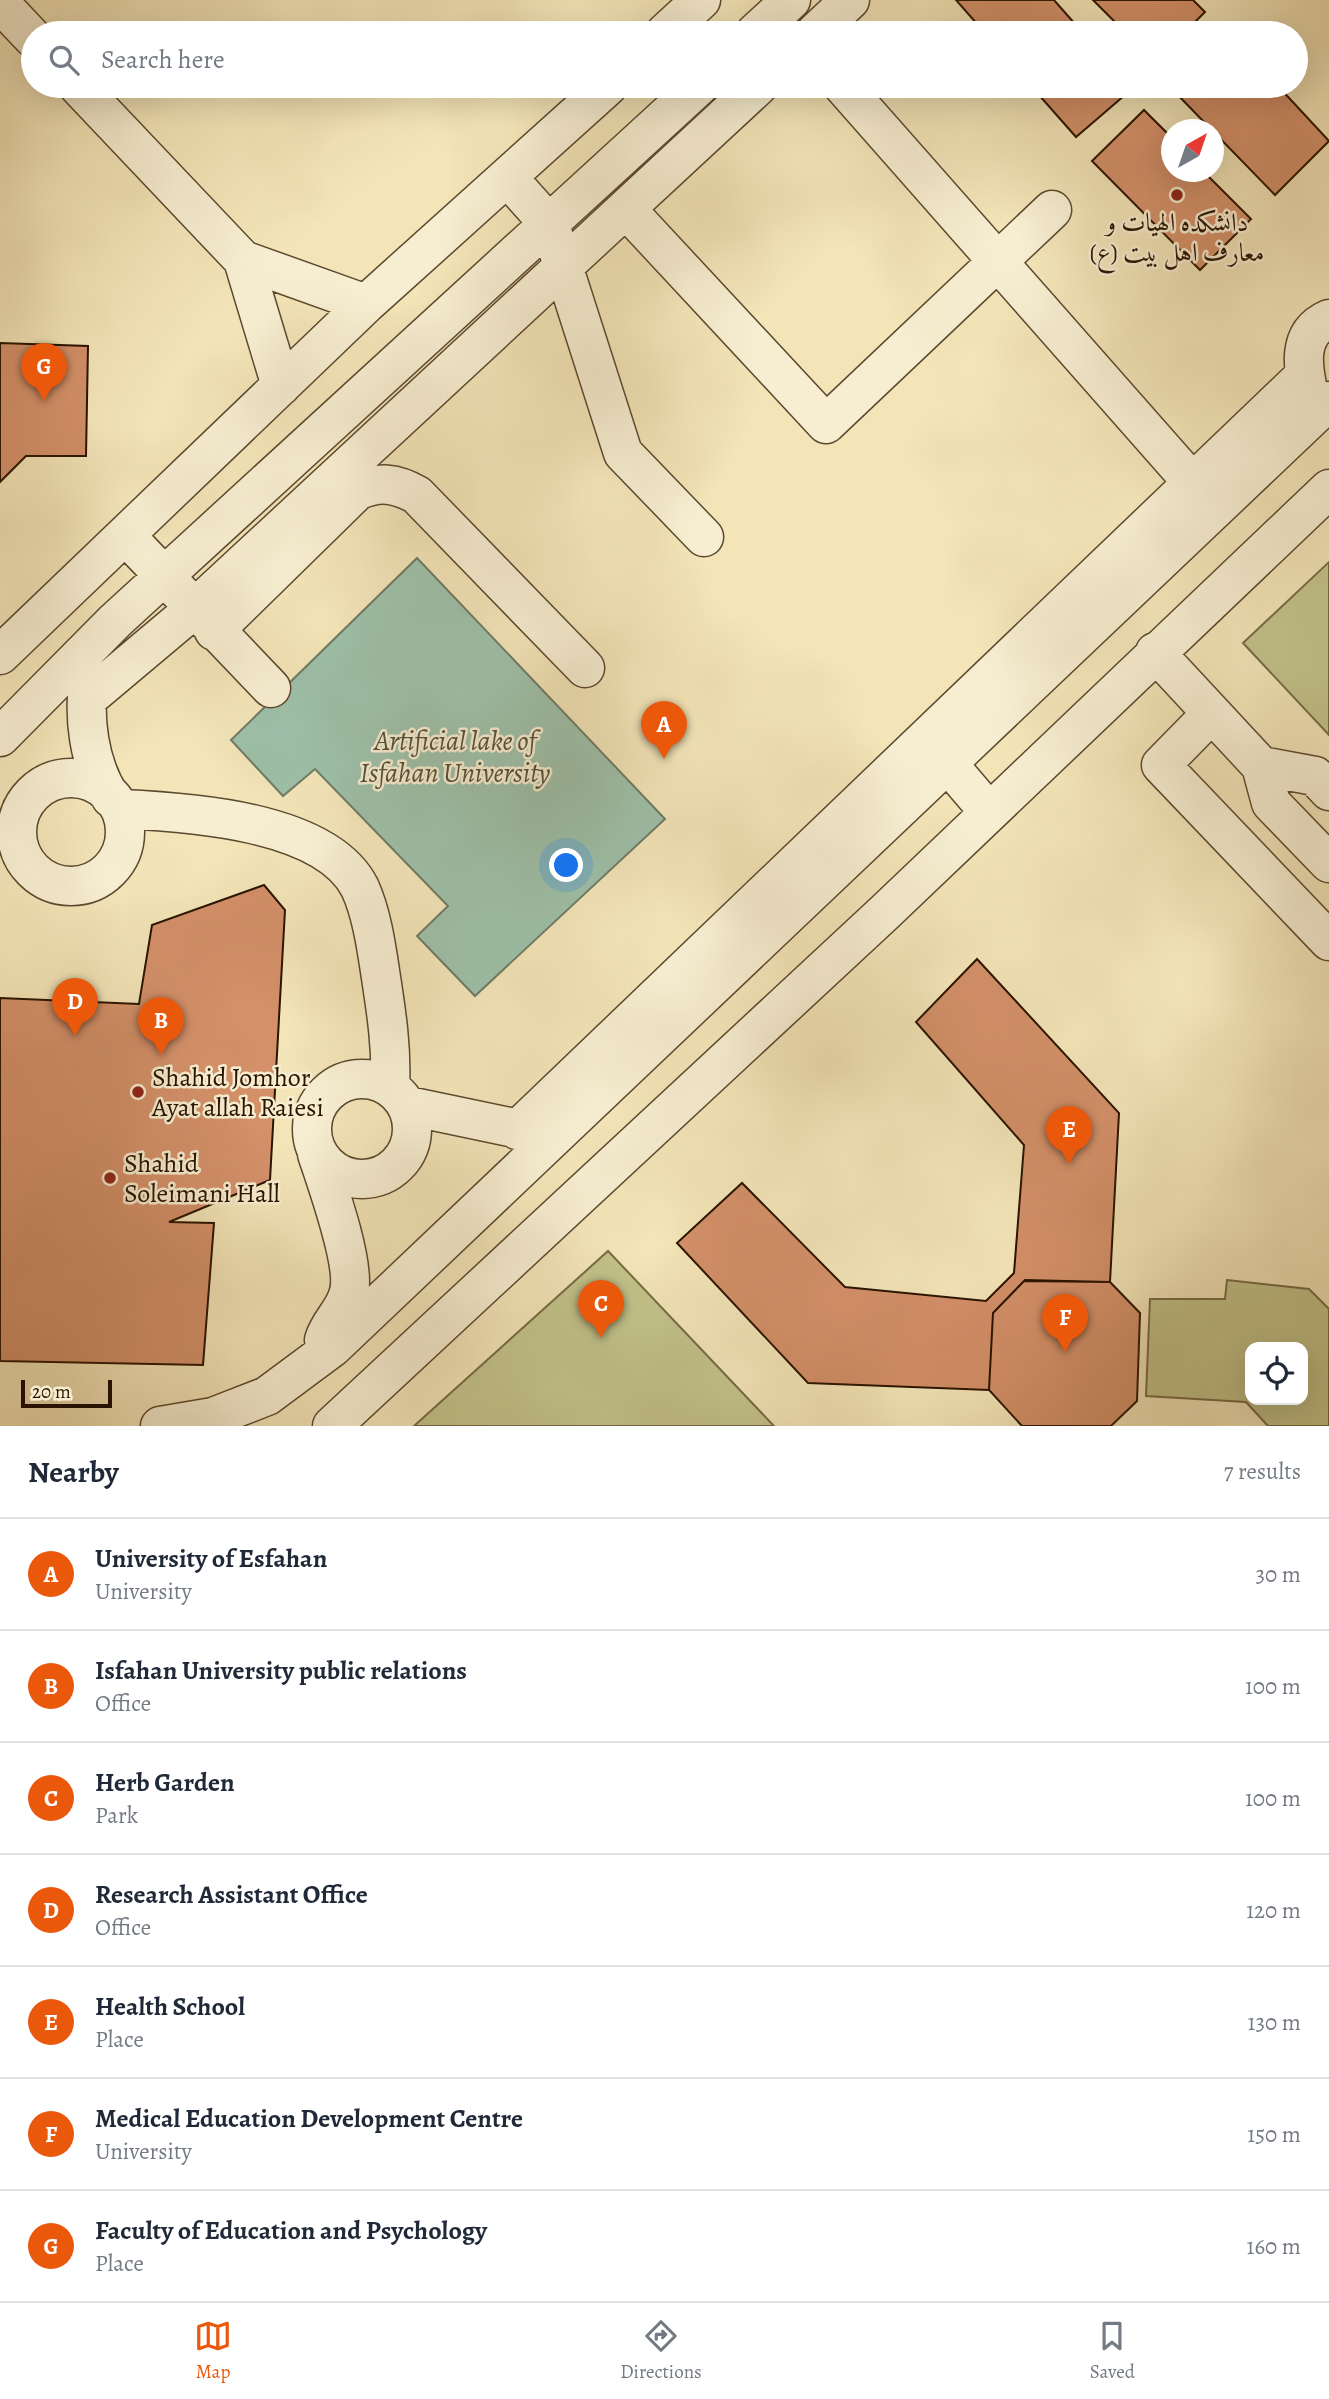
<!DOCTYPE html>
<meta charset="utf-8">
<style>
body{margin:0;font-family:Alegreya,Amiri,serif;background:#f2f2f3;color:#1f2937}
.controls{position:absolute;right:21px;bottom:21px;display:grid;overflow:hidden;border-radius:14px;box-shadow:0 7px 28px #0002}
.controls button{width:63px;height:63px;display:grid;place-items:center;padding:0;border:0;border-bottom:2px solid #e0e1e3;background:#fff;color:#1f2937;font:35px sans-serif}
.compass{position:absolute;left:1161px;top:119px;width:63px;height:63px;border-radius:50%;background:#fff;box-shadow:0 7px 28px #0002;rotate:40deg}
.scale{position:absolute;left:21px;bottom:18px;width:91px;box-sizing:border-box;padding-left:7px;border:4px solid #2a1300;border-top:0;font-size:19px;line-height:24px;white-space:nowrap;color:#2a1300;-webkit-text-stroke:5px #f7eed1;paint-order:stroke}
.you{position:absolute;left:567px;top:866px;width:24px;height:24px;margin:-18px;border:5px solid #fff;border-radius:50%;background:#1a73e8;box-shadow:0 0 0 10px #1a73e833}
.badge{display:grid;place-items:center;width:46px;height:46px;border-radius:50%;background:#ea580c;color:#fff;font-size:23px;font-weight:700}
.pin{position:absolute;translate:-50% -58px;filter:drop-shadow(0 2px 4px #0008)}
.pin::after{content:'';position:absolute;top:37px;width:24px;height:21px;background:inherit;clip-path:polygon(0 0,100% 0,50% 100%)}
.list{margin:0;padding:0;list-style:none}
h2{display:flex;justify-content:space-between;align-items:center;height:91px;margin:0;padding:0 28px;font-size:30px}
h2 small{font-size:23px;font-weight:400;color:#747a83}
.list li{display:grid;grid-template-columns:46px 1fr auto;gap:21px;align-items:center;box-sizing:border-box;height:112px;padding:0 28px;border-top:2px solid #e0e1e3}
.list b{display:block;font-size:26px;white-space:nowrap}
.list p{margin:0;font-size:23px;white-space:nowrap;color:#747a83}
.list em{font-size:23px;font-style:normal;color:#747a83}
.icon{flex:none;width:38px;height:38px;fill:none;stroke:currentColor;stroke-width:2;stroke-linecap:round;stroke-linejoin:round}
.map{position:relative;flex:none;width:1329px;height:1426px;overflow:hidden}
.search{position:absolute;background:#fff;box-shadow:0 7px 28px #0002;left:21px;right:21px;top:21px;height:77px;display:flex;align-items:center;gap:18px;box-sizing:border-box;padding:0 24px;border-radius:38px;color:#747a83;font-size:26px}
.sheet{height:875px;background:#fff}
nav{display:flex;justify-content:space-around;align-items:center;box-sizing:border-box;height:98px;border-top:2px solid #e0e1e3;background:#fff;font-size:19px;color:#747a83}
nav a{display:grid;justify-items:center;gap:4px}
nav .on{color:#ea580c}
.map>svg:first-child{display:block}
.green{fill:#c2c28a;stroke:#766a45;stroke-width:2;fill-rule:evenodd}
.water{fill:#9dc0a9;stroke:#6f7b65;stroke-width:2}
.building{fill:#d39069;stroke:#2a1300;stroke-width:2}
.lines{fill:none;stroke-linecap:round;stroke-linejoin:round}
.minor-casing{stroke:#5c482e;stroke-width:41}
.minor{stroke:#f7eed1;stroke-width:38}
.poi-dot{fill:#8f2418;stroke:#f7eed1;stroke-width:2.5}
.labels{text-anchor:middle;stroke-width:5;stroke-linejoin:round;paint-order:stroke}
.poi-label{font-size:26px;fill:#2a1300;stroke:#f7eed1;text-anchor:start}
.water-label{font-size:28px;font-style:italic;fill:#52503b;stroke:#f7eed1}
</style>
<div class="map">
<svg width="1329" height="1426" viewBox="0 0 1329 1426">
<rect width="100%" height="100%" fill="#f3e5b8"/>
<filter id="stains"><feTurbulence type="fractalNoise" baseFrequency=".00286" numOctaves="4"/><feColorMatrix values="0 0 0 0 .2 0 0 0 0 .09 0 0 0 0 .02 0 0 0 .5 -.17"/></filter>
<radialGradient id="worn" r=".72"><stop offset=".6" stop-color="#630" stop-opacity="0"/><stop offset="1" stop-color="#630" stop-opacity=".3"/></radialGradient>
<path class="green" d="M1329 562V735L1243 643Z
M608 1251 774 1426H414Z
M1227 1280 1309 1289 1329 1309V1426H1268L1246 1402 1146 1396 1150 1299H1225ZM1303 1347V1400H1250V1347Z"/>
<path class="water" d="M417 558 665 819 475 996 417 936 448 906 315 769 283 796 231 740Z"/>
<path class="building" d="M956 0H1054L1083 33H985Z
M1093 0H1193L1205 12 1184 33H1126Z
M1031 86H1129L1132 89 1076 137Z
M1169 86H1278L1329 141 1275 195Z
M1144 110 1172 138V172H1204L1251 219 1200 270 1092 161Z
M0 343 88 346 86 456H26L0 482Z
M264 885 285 910 270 1180 169 1222 214 1223 203 1365 0 1361V998L139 1004 152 925Z
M977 959 1119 1113 1110 1282 1025 1280 993 1313 989 1390 808 1383 677 1243 742 1183 845 1287 986 1301 1014 1273 1024 1145 916 1022Z
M1024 1281 1110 1282 1140 1313 1137 1401 1111 1426H1022L989 1390 993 1313Z"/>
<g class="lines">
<defs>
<path id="minor" d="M0 3 33 38
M665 33 701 0
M755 33 791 0
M815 33 850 0
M78 86 243 260
M843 86 1192 482
M508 178 550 225 623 453 704 537
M626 209 826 424 1052 210
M281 386 243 260 366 304
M1310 399C1303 370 1295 334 1329 319
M125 535 271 688
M214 631 357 491C379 481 396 483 417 495L585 668
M1155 652 1261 766 1315 776 1329 791
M0 655 366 304 608 86
M89 675C83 716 88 763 111 798
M87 699 194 609 758 86
M1211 714 1161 765 1329 941
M0 737 115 621 699 86
M948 764 989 812
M1261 766 1271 803 1329 863
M17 832a54 54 0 1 1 108 0a54 54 0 1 1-108 0Z
M121 809C187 812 326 820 360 888 371 912 376 944 380 971 386 1010 392 1047 390 1087
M312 1129a50 50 0 1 1 100 0a50 50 0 1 1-100 0Z
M409 1106 543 1134
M517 1130 1304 376
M317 1154C327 1184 356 1264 349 1292 345 1311 329 1322 324 1340
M160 1426 213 1417 267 1396 333 1347 1329 401
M332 1426 883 914 1329 489"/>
</defs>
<use href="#minor" class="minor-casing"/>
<use href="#minor" class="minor"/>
</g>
<g class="poi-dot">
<circle cx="1177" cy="195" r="7"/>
<circle cx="138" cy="1092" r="7"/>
<circle cx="110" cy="1178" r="7"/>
</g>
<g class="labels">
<g class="poi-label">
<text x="1177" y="231" text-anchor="middle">دانشکده الهیات و<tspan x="1177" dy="30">معارف اهل بیت (ع)</tspan></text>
<text x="152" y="1086">Shahid Jomhor<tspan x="152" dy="30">Ayat allah Raiesi</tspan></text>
<text x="124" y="1172">Shahid<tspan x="124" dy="30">Soleimani Hall</tspan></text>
</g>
<g class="water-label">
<text x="455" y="750">Artificial lake of<tspan x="455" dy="32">Isfahan University</tspan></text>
</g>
</g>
<rect width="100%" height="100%" filter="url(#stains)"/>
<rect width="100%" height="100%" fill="url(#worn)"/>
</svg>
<div class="controls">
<button><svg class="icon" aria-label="locate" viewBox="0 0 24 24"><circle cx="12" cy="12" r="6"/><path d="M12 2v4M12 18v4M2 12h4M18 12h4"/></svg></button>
</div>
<svg class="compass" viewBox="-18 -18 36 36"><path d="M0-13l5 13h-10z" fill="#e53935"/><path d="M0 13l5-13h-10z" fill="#747a83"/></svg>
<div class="scale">20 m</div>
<div class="you"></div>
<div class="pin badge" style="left:664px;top:759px">A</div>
<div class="pin badge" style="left:161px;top:1055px">B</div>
<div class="pin badge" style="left:601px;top:1338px">C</div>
<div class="pin badge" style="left:75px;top:1036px">D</div>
<div class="pin badge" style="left:1069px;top:1164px">E</div>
<div class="pin badge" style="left:1065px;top:1352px">F</div>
<div class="pin badge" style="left:44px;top:401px">G</div>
<div class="search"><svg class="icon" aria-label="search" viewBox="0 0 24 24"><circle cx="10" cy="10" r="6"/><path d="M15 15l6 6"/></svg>Search here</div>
</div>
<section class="sheet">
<h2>Nearby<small>7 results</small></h2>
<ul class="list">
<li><span class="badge">A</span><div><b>University of Esfahan</b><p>University</p></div><em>30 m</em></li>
<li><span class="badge">B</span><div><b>Isfahan University public relations</b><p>Office</p></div><em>100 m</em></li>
<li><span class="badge">C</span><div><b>Herb Garden</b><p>Park</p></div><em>100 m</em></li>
<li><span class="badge">D</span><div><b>Research Assistant Office</b><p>Office</p></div><em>120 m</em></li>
<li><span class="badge">E</span><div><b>Health School</b><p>Place</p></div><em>130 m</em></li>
<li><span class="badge">F</span><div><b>Medical Education Development Centre</b><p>University</p></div><em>150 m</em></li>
<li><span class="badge">G</span><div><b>Faculty of Education and Psychology</b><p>Place</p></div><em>160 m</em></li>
</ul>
</section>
<nav>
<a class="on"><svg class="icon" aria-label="map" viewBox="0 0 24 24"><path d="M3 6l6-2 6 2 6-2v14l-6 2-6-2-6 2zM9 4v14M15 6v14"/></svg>Map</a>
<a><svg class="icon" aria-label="directions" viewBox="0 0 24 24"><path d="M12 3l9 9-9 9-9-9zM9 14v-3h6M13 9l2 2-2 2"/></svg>Directions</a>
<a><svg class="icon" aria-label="saved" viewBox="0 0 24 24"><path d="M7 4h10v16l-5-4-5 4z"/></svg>Saved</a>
</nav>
